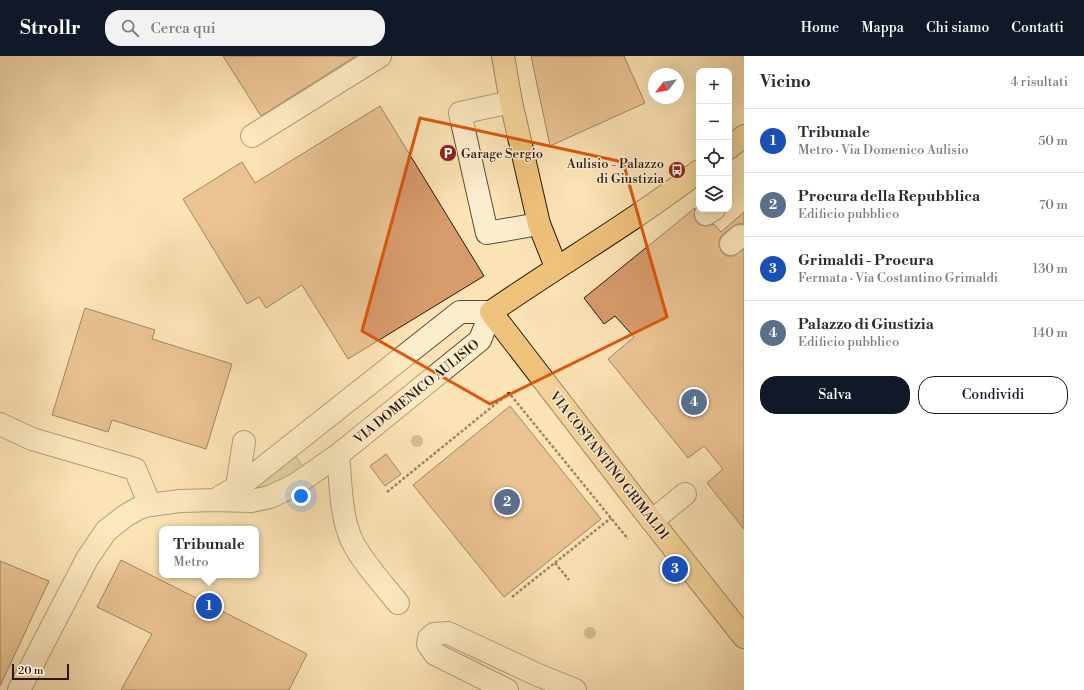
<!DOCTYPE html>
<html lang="it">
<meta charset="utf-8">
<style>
body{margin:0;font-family:"Libre Bodoni",serif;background:#f2f2f3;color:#2b2b33}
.controls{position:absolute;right:12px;top:12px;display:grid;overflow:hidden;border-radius:8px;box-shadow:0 4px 16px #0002}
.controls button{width:36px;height:36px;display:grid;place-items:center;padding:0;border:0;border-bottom:1px solid #e1e1e2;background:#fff;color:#2b2b33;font:20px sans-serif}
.compass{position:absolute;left:648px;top:12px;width:36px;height:36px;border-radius:50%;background:#fff;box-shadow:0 4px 16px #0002;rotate:239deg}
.scale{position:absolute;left:12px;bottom:10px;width:57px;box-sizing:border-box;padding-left:4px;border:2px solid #29160c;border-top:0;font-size:11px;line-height:14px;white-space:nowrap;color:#29160c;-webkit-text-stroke:3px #fdedcf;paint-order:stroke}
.you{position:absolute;left:301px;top:440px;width:14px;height:14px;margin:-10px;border:3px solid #fff;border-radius:50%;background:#1a73e8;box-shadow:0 0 0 6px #1a73e833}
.badge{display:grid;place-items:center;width:26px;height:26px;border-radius:50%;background:#111827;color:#fff;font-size:13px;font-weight:700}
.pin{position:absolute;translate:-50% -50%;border:2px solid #fff;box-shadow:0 1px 4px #0006}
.popup{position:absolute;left:159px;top:470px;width:100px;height:52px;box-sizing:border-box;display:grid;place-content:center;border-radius:8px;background:#fff;filter:drop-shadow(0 1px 3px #0005);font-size:13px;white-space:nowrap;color:#7c7c81}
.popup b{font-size:15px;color:#2b2b33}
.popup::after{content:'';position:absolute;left:50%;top:100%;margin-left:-8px;border:8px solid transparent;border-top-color:#fff}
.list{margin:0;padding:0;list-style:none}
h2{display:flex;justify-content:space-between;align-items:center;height:52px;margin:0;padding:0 16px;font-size:17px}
h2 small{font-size:13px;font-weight:400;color:#7c7c81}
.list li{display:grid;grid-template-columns:26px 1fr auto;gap:12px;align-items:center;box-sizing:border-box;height:64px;padding:0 16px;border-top:1px solid #e1e1e2}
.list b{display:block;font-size:15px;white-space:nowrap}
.list p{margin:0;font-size:13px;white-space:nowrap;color:#7c7c81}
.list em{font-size:13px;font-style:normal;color:#7c7c81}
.actions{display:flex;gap:8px;padding:12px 16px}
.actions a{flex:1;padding:9px 0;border:1px solid #111827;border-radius:16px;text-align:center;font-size:14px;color:#111827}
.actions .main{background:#111827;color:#fff}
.icon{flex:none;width:22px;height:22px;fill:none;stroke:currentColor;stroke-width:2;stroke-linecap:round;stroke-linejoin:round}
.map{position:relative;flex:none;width:744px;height:634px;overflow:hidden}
header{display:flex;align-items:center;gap:24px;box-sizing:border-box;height:56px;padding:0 20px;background:#111827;color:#fff}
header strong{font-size:19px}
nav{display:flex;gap:22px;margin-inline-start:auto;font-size:14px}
.search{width:280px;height:36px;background:#f2f2f3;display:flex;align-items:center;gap:10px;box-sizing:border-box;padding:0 14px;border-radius:16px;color:#7c7c81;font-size:15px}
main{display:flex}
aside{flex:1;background:#fff}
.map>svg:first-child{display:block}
.green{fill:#bfc48d;stroke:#746d4c}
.building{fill:#d89b6c;stroke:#29160c}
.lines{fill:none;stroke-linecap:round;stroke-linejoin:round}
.minor-casing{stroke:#5e4936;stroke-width:24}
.major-casing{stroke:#29160c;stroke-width:24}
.path{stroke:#29160c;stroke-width:2.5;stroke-dasharray:3 2;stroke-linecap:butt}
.minor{stroke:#fdedcf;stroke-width:22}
.major{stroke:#eec27a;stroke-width:22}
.tree{fill:#a59471}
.marked{fill:none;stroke:#de560c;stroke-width:3;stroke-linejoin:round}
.labels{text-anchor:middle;stroke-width:3;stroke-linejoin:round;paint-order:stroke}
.poi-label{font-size:13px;fill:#29160c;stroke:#fdedcf;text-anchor:start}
.street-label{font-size:13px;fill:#29160c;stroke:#fdedcf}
</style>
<header>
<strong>Strollr</strong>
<div class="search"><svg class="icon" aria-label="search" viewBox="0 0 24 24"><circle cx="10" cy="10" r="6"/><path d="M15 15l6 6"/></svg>Cerca qui</div>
<nav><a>Home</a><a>Mappa</a><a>Chi siamo</a><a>Contatti</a></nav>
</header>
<main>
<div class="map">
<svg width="744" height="634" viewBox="0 0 744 634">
<rect width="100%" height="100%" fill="#fce3b5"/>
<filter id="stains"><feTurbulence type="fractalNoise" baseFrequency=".005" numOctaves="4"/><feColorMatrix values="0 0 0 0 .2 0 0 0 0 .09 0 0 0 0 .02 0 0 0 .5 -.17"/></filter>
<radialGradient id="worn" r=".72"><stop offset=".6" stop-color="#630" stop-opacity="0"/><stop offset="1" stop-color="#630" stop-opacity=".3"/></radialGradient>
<path class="green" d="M294 398 306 414 259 435 256 432Z"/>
<path class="building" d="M223 0H356L261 60Z
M531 0H624L645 47 550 90Z
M380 50 484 220 348 303 302 229 266 252 259 241 247 248 183 143 242 106 255 127Z
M695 152 694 159 696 165 700 169 707 170 714 168 721 176 744 156V168H738L732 171 722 179 719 184V190L722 197 727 200H734L744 193V473L707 427 723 413 704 390 688 402 608 303 634 281 615 260 604 268 584 242Z
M85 252 155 274 152 283 232 308 206 393 112 364 108 376 52 359Z
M510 350 601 463 504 541 413 429Z
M386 398 401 418 385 430 370 410Z
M121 504 307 598 289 634H121L152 578 97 551Z
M0 505 49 525 0 630Z"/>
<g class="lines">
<defs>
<path id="minor" d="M511 46 460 57 487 177 539 168
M252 80 380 0
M706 158 714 153
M731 188 740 180
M0 368 32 383 135 413 150 449
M338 399C341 427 340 459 352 485 363 507 383 528 398 547
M237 431 244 386
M652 465 685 438
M19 634 87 503 106 475 125 460 139 452 150 449 180 445 215 444 251 445 270 441 295 429 338 399 480 284 491 256H460L245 426 215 444
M507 634 435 598 428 588 429 582 434 578 448 577 538 619 575 634"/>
<path id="major" d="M503 0 511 46 539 168 556 211
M729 92 744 80
M699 115C633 166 560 208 491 256L652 465 744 581"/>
</defs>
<use href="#minor" class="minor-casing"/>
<use href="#major" class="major-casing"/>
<path class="path" d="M387 436 509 337 628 483
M555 507 569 524
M512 541 611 462"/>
<use href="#minor" class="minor"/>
<use href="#major" class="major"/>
</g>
<g class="tree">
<circle cx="417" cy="385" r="6"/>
<circle cx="590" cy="577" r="6"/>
</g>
<path d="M0 0H744V634H0ZM420 62 623 106 667 261 490 348 362 275Z" fill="#fce3b5" fill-opacity=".55" fill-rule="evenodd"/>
<path class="marked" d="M420 62 623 106 667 261 490 348 362 275Z"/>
<defs>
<symbol id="parking-disc" viewBox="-11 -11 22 22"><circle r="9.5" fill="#8f2418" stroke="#fdedcf"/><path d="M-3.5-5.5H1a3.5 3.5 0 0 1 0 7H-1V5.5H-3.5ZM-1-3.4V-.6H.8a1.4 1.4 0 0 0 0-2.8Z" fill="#fff"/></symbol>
<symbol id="bus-disc" viewBox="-11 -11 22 22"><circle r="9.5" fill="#8f2418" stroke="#fdedcf"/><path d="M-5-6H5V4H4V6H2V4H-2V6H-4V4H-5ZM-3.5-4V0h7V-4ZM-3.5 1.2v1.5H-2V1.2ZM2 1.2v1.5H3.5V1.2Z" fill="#fff"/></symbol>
</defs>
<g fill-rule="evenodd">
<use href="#parking-disc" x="438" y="87" width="20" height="20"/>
<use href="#bus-disc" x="667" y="104" width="20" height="20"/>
</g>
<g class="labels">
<g class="poi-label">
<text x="461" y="102">Garage Sergio</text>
<text x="664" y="112" text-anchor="end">Aulisio - Palazzo<tspan x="664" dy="15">di Giustizia</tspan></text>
</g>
<g class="street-label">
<text transform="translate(416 335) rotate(-39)" y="5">VIA DOMENICO AULISIO</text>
<text transform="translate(610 409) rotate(52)" y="5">VIA COSTANTINO GRIMALDI</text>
</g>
</g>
<rect width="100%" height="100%" filter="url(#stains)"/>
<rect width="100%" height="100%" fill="url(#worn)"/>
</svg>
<div class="controls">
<button>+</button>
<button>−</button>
<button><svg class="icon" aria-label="locate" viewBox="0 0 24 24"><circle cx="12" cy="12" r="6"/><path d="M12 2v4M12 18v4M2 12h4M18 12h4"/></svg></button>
<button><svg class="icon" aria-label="layers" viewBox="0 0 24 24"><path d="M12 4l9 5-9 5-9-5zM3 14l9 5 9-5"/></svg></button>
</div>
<svg class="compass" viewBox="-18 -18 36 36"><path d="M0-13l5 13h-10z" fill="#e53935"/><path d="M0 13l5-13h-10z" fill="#7c7c81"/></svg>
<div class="scale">20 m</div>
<div class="you"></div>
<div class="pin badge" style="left:209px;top:550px;background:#1a4fb4">1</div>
<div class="popup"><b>Tribunale</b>Metro</div>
<div class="pin badge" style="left:507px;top:446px;background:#5c6f8a">2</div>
<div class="pin badge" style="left:675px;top:513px;background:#1a4fb4">3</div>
<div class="pin badge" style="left:694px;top:346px;background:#5c6f8a">4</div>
</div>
<aside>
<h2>Vicino<small>4 risultati</small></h2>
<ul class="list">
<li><span class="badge" style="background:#1a4fb4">1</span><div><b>Tribunale</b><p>Metro · Via Domenico Aulisio</p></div><em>50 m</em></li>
<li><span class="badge" style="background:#5c6f8a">2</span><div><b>Procura della Repubblica</b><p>Edificio pubblico</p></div><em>70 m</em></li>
<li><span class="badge" style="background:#1a4fb4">3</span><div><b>Grimaldi - Procura</b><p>Fermata · Via Costantino Grimaldi</p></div><em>130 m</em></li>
<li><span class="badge" style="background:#5c6f8a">4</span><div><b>Palazzo di Giustizia</b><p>Edificio pubblico</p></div><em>140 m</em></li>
</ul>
<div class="actions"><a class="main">Salva</a><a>Condividi</a></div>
</aside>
</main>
